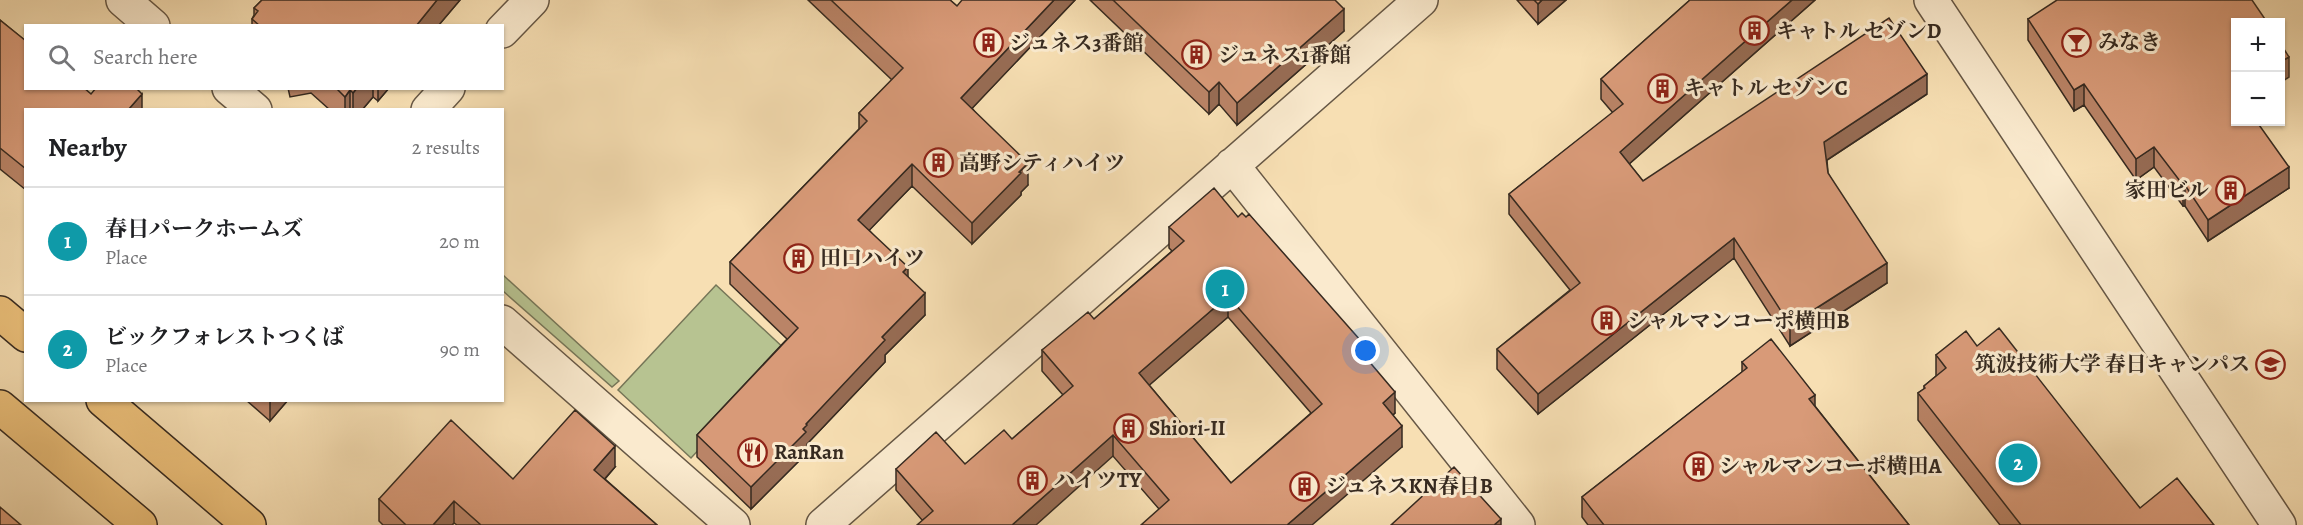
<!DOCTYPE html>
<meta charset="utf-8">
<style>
body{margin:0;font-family:Alegreya,"Noto Serif JP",serif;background:#f2f2f2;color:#202124}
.controls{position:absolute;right:18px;top:18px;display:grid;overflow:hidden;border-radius:0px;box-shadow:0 2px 4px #0004}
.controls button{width:54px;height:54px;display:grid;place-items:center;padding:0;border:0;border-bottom:2px solid #e0e0e0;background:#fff;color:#202124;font:30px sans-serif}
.you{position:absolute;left:1366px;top:351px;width:21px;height:21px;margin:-15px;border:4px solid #fff;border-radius:50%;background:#1a73e8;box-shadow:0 0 0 9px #1a73e833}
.badge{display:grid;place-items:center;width:39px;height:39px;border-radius:50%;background:#8f2418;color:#fff;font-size:20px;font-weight:700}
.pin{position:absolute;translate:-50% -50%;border:3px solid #fff;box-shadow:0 2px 6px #0006}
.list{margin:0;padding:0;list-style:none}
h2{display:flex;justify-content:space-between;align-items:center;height:78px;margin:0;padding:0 24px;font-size:26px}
h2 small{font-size:20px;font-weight:400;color:#757577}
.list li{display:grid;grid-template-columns:39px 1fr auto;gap:18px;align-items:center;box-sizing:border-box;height:108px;padding:0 24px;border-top:2px solid #e0e0e0}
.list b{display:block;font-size:22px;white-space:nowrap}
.list p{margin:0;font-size:20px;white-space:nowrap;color:#757577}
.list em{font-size:20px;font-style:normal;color:#757577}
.icon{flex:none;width:33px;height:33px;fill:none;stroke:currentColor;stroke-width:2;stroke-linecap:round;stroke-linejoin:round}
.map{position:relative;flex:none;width:2303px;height:525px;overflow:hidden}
.search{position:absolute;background:#fff;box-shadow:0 2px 4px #0004;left:24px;top:24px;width:480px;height:66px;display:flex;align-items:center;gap:15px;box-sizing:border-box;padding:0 21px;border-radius:0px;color:#757577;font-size:22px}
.panel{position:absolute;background:#fff;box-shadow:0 2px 4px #0004;left:24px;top:108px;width:480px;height:294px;border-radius:0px}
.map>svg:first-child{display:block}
.green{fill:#b7c391;stroke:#767658;stroke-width:1.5}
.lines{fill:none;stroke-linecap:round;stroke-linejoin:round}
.minor-casing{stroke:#665745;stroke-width:36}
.tertiary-casing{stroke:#665745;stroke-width:36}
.trunk-casing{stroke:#362a20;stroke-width:36}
.minor{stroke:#faeace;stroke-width:33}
.tertiary{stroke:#faeace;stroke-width:33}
.trunk{stroke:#ecc07a;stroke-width:33}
.wall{fill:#ba8467;stroke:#362a20;stroke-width:1.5;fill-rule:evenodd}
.shaded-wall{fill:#976c54;stroke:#362a20;stroke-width:1.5}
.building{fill:#d89a78;stroke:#362a20;stroke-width:1.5;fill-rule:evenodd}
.labels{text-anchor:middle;stroke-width:6;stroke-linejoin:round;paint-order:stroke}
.poi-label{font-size:21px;font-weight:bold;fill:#362a20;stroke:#faeace;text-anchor:start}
</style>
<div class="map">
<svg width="2303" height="525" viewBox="0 0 2303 525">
<rect width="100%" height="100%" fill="#f7dfb3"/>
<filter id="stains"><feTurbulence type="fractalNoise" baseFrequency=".00333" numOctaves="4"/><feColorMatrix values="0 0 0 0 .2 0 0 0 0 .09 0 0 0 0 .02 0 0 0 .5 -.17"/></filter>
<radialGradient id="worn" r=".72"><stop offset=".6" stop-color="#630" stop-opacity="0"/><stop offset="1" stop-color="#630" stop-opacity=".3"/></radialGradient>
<path class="green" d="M503 275 619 381 612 387 503 291Z
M716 285 789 353 691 458 618 390Z"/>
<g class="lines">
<defs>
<path id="minor" d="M123 0 153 26
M502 31 532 0
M229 88 255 110
M428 110 448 88
M1232 165 1518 525
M502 322 733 525
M823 525 1421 0"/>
<path id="tertiary" d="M1931 0 2279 525"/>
<path id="trunk" d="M0 313 26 335
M103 400 249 525
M0 407 140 525"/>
</defs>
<use href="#minor" class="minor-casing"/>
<use href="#tertiary" class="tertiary-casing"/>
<use href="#trunk" class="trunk-casing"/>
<use href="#minor" class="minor"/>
<use href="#tertiary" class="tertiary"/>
<use href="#trunk" class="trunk"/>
</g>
<path class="wall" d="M262 0H460L438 26H252V19L254 15V8Z
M808 0H950L957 6 1075 0 972 108 1028 185 1021 192V195L972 244 912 186 869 230 908 277 925 315 885 355V362L807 444 806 454 751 509 697 457V435L787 339 730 284V262L859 129V113L892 80Z
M1090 0H1335L1344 31 1237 125 1219 104 1209 114Z
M1517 0H1566L1538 24Z
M1690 0H1815L1629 164 1643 181 1927 94 1827 160 1828 173 1887 283 1790 346 1734 258 1538 414 1497 369V349L1570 290 1509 214V194L1613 113 1601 99V79Z
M2028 19 2235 122 2289 188 2208 241 2185 206H2183L2154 167 2136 180 2084 105 2074 111 2028 40Z
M0 20 91 94 142 110H26V190L0 169Z
M288 88H389L378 101 373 97 362 110H330L311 93 290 97Z
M1238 217 1361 352 1395 413 1393 415 1402 447 1159 509 1113 456 922 520 896 490V469L965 464 1012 439 1063 395 1042 371V350L1094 319 1172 251 1169 248V227ZM1228 317 1311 413 1231 483 1149 385Z
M1977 346 2140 508 2214 525H2000L1918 420V393L1924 389V386L1936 376V355Z
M1742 362 1815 406 1909 525H1588L1582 517V497L1742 372Z
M246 400H288L270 421Z
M615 467 605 479 657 525H457L454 523 452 525H383L379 521V499L513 479Z"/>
<path class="shaded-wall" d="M437 0H460L438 26H416Z
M1054 0H1075L961 120V98Z
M1542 0H1566L1538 24V4Z
M1792 0H1815L1620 172V152Z
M1344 9V31L1237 125V103Z
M2289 57V77L2280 83V62Z
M1927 74V94L1824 162V142Z
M1219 82V104L1209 114V92Z
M2084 84V105L2074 111V90Z
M357 88H373V97L362 110H353V93Z
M378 88H389L378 101Z
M350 90V110H345V97Z
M142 94V110H128Z
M2154 147V167L2136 180V159Z
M1028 163V185L1021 192V195L972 244V223Z
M912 164V186L858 242V220Z
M2289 167V188L2208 241V220Z
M2183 185H2185V206H2183Z
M1734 238V258L1538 414V394Z
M1887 263V283L1790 346V325Z
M908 267V289L903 272Z
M925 293V315L885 355V362L807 444 806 454 751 509V487L803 429 806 424 882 337Z
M1228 296V317L1139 394V373Z
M1361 341V362L1356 346Z
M1395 392V413L1383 424V403Z
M1815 395V415L1809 399Z
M270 400H288L270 421Z
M1402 426V447L1312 525H1287Z
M1113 435V456L1036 525H1012Z
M615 446V467L594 491V470Z
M454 501V523L452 525H433Z
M1501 519V525H1494Z"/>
<path class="building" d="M262 0H437L416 26H260L252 19 258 11 254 8Z
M831 0H950L957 6 962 0H1054L961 98 1028 163 1019 172 1021 173 972 223 912 164 858 220 908 267 903 272 925 293 882 337 885 340 806 424 807 425 803 429 806 432 751 487 697 435 798 328 730 262 867 121 859 113 903 68Z
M1113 0H1335L1344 9 1237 103 1219 82 1209 92Z
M1534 0H1542L1538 4Z
M1690 0H1792L1620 152 1643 181 1889 18 1927 74 1824 142 1828 173 1887 263 1790 325 1734 238 1538 394 1497 349 1580 283 1509 194 1623 104 1601 79Z
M2057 0H2252L2267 22H2235V122H2257L2289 167 2208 220 2185 185H2183L2154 147 2136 159 2084 84 2074 90 2028 19Z
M0 20 26 41V88H84L91 94 96 88H136L142 94 128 110H26V169L0 148Z
M2280 43 2289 57 2280 62Z
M336 88H357L353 93 350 90 345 97Z
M1214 188 1238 217 1242 213 1246 217 1249 214 1361 341 1356 346 1395 392 1383 403 1402 426 1287 525H1141L1169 500 1113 435 1012 525H917L933 511 896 469 936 432 965 464 1004 430 1012 439 1073 386 1042 350 1088 312 1094 319 1184 241 1169 227ZM1228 296 1322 404 1231 483 1139 373Z
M1999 328 2140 508 2177 478 2214 525H2021L1918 393 1925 388 1924 386 1946 368 1936 355 1966 331 1977 346Z
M1771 339 1815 395 1809 399 1909 525H1604L1582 497 1747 368 1742 362Z
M575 410 615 446 594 470 657 525H481L454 501 433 525H406L379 499 451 420 513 479Z
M1454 467 1501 519 1494 525H1391Z
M0 507 21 525H0Z"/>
<defs>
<symbol id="building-ring" viewBox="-11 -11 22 22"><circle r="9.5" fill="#faeace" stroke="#8f2418" stroke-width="1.5"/><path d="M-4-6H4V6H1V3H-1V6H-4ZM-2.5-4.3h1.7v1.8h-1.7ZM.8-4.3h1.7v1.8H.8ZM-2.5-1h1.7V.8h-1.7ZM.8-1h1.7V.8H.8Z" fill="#8f2418"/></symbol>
<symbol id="bar-ring" viewBox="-11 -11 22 22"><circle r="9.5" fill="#faeace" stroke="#8f2418" stroke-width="1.5"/><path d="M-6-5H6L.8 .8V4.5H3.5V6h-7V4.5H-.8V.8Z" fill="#8f2418"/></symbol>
<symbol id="university-ring" viewBox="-11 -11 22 22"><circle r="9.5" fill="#faeace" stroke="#8f2418" stroke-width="1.5"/><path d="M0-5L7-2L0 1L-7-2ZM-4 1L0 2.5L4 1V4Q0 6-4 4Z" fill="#8f2418"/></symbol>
<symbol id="restaurant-ring" viewBox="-11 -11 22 22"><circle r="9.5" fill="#faeace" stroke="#8f2418" stroke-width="1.5"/><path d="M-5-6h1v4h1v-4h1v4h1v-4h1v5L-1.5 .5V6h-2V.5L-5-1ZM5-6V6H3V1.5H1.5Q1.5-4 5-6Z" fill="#8f2418"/></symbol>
</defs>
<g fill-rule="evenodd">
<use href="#building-ring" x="1738" y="14" width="33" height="33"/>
<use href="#bar-ring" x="2060" y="26" width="33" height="33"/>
<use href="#building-ring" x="972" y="26" width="33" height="33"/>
<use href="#building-ring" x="1180" y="38" width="33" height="33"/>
<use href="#building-ring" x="1646" y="72" width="33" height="33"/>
<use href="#building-ring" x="922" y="146" width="33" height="33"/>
<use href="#building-ring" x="2214" y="174" width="33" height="33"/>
<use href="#building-ring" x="782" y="242" width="33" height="33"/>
<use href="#building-ring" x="1590" y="304" width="33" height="33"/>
<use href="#university-ring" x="2254" y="348" width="33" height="33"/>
<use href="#building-ring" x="1112" y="412" width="33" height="33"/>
<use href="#restaurant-ring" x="736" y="436" width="33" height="33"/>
<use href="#building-ring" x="1682" y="450" width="33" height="33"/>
<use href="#building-ring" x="1016" y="464" width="33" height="33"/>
<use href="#building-ring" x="1288" y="470" width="33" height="33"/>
</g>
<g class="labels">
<g class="poi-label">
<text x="1776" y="38">キャトル セゾンD</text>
<text x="2098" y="49">みなき</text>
<text x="1009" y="50">ジュネス3番館</text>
<text x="1218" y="62">ジュネス1番館</text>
<text x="1684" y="95">キャトル セゾンC</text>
<text x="959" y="170">高野シティハイツ</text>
<text x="2209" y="197" text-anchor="end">家田ビル</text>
<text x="820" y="265">田口ハイツ</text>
<text x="1627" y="328">シャルマンコーポ横田B</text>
<text x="2250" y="371" text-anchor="end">筑波技術大学 春日キャンパス</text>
<text x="1149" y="435">Shiori-II</text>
<text x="774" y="459">RanRan</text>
<text x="1719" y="473">シャルマンコーポ横田A</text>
<text x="1054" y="487">ハイツTY</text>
<text x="1325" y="493">ジュネスKN春日B</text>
</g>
</g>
<rect width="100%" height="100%" filter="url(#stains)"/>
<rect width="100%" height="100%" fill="url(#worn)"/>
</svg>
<div class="controls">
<button>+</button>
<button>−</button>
</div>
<div class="you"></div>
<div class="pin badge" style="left:1225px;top:289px;background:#0f9aa8">1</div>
<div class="pin badge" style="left:2018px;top:463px;background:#0f9aa8">2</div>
<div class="search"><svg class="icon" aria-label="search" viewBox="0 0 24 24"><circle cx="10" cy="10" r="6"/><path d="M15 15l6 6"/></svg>Search here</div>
<section class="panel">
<h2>Nearby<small>2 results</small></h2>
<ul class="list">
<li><span class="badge" style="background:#0f9aa8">1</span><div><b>春日パークホームズ</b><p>Place</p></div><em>20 m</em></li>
<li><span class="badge" style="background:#0f9aa8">2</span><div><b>ビックフォレストつくば</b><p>Place</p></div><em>90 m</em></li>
</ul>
</section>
</div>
